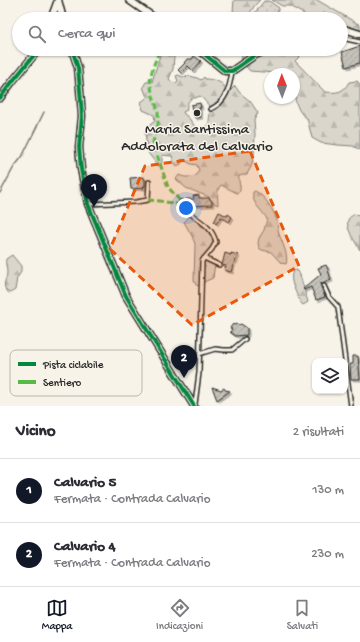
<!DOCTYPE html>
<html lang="it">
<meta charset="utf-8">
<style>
body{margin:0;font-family:"Gochi Hand",sans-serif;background:#f7f7f7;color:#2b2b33}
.controls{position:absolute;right:12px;bottom:12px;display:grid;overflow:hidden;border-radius:8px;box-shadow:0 1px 3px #0004}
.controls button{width:36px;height:36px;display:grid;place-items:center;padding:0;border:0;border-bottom:1px solid #e1e1e2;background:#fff;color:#2b2b33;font:20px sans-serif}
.compass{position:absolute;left:264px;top:68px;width:36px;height:36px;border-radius:50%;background:#fff;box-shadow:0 1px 3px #0004;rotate:359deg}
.you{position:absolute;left:186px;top:208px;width:14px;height:14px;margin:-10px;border:3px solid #fff;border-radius:50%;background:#1a73e8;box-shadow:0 0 0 6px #1a73e833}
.badge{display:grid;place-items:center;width:26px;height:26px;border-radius:50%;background:#111827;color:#fff;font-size:13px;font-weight:700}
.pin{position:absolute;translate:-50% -33px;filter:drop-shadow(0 1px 2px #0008)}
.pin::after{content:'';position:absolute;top:21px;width:14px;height:12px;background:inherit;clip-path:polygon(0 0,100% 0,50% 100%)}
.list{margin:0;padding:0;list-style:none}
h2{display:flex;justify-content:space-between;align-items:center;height:52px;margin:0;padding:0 16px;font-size:17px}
h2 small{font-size:13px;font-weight:400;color:#7c7c81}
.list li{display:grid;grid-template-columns:26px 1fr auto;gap:12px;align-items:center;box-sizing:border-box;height:64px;padding:0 16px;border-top:1px solid #e1e1e2}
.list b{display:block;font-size:15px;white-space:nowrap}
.list p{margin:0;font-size:13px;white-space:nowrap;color:#7c7c81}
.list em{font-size:13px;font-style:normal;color:#7c7c81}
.icon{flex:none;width:22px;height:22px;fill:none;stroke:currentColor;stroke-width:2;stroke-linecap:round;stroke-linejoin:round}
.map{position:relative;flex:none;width:360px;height:406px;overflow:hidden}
.search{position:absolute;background:#fff;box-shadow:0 1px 3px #0004;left:12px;right:12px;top:12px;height:44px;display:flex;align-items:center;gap:10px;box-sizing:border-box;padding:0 14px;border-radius:22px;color:#7c7c81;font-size:15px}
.sheet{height:180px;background:#fff}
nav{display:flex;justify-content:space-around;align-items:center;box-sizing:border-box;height:56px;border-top:1px solid #e1e1e2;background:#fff;font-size:11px;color:#7c7c81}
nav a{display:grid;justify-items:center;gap:2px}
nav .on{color:#111827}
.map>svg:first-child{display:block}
.grass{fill:url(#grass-dots);stroke:#82807c}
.forest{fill:url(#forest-firs);stroke:#82807c}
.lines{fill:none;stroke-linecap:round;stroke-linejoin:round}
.stream{stroke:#7a7874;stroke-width:1.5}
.building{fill:url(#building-hatch);stroke:#2b2b2b;filter:url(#shadow)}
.lane-casing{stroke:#2b2b2b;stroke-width:6}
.street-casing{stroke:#2b2b2b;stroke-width:9}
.lane{stroke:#f7f3e8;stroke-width:3}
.street{stroke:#f7f3e8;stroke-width:6}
.quiet{stroke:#58b947;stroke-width:3;stroke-dasharray:6 3;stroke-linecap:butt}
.cycleway-casing{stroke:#f7f3e8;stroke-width:6}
.cycleway{stroke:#00873e;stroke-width:4}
.marked{fill:#e8590c;fill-opacity:0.2;stroke:#e8590c;stroke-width:3;stroke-dasharray:8 5;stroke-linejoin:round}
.poi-dot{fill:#2b2b2b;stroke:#f7f3e8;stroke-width:1.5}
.labels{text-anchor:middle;stroke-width:3;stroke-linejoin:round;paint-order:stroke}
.poi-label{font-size:15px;fill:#2b2b2b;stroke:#f7f3e8}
.key{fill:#f7f3e8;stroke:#bab7af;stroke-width:1}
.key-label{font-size:11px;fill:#2b2b2b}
</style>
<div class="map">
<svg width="360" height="406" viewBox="0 0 360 406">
<defs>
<pattern id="grass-dots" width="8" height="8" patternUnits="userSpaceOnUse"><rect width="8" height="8" fill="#dad6cc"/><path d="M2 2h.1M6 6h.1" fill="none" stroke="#bbb8af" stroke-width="1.8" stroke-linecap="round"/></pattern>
<pattern id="forest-firs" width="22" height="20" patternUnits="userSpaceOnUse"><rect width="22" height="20" fill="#dad6cc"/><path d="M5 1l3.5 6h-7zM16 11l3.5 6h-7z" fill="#bbb8af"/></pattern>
<pattern id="building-hatch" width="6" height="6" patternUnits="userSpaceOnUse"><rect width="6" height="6" fill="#c4c1b9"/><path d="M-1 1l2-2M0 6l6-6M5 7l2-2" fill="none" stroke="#a9a69f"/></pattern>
<filter id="shadow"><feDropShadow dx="2" dy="2" stdDeviation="0" flood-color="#0004"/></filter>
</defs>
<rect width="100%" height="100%" fill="#f7f3e8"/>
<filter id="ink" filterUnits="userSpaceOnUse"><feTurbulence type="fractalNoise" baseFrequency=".025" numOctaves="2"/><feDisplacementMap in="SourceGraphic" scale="8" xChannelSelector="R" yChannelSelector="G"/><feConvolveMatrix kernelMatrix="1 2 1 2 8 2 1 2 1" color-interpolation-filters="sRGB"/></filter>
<g filter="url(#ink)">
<path class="grass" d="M264 1H269L279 8 277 12 287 19 289 15 295 19H250Z"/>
<path class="forest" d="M234 0H260L255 5 246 19H237L233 12Z
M272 0H317L360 25V30L341 24V19H306L304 14 289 6H282Z
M244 49H301L300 56 295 61 325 92C337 93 343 93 349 82L357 81 360 84V150L353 146 338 145 321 143 312 138 307 118C305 117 303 116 302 114 293 104 294 87 294 74H278L276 73 250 71 240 60 244 50Z
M164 50H167L174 56 173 69 169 79 172 82 176 83 178 81 176 76 178 75 183 77 190 76 197 78 201 80 204 77 205 79C213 79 230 83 225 95 224 97 222 98 221 100 218 104 215 105 210 107 207 104 204 99 200 96L195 98H192C188 101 186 105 187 110L183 112 184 114 188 117 196 128 199 129C213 126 207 121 211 110L219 107 228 93 235 86 240 93 250 101 258 113 254 120 255 134 254 155 251 167 247 174 239 176C238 182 241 185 240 191L237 193 221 185C216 190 218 198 218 205L214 203 209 197 186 188 176 179 179 175C185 178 189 177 196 176L199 170 197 165 191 164 182 159 181 164 177 166 174 162 172 156 162 155V163L158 166 149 154 147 149 145 132 146 128 155 121 154 115 143 110 141 102 144 100 147 97 143 87 146 82H152L160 55Z
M255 191C264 195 271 207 275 215 278 221 277 228 279 234 282 242 289 256 286 264L281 263 271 252 262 250 259 248 258 243 259 238 264 230 267 219C262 210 251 203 253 192Z
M355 214 360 217V250C356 243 345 228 348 220 349 217 352 216 355 214Z
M191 215 208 228 215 240 213 245 203 260 215 264 213 278 206 281 199 286 196 285 194 280 195 244 192 236 184 222Z
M12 255 21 266V272L17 278 15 290 10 293 6 291C2 281 7 281 7 272 7 268 5 264 6 259Z
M296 270 298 271 300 275 308 302 303 305 301 303C297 294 288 280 293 271Z"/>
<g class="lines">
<path class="stream" d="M0 193 14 167 22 157 44 112"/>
</g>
<path class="building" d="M360 46V63L346 67 342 52Z
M194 56 201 61 193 71 188 66 181 73 178 70 185 63H184L187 59H192Z
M200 103 201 108H199L201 117 195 118 193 109 192 110 191 105Z
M144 177V179H145V186H143L144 188 131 189 130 178Z
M199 195V198H209L212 202V205L188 206 186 204V199H194L193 196Z
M219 212 227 216 228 214 232 217 229 222 221 217 216 224 214 222Z
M225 253 231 255V253L238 255 235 262H234L231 272 224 270 226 266 222 265Z
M326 265 328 269V270L331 280 320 284 325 297 316 300 311 287 304 290 303 289 321 274 318 268Z
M233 324 235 325 237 324 239 325 241 324 247 328V335L235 336 230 332 232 329 230 328Z
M353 356H358L360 379H351L350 364H353Z
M212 387 221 390 224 388 225 390 230 391 217 400Z"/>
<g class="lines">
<defs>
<path id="lane" d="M342 28 341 35 342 38 360 42
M211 109C226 102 230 87 232 71
M181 202C184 206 187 210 191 214 202 223 212 227 216 242L212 249 202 261 199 373 195 404
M88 204 136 202 148 200 149 182
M204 258 219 265
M324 286 329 297 338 307 351 406
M199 354 215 349 224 350H232L245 339"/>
<path id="street" d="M58 0 63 19
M129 0 156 19
M51 19 58 0
M341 28 360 34
M72 49 78 68 80 90 82 116 79 147 81 169 88 204 126 296 194 406
M198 49 225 71H232L255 55 262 52 275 50 283 52 291 49
M0 98 12 82 39 49"/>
</defs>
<use href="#lane" class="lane-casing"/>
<use href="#street" class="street-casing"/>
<use href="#lane" class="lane"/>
<use href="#street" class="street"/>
<path class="quiet" d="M148 200 160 201 177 204 181 202 168 187 155 149 153 142 158 125V111L152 93 150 80 153 67 160 49"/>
<defs>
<path id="cycleway" d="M72 49 78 68 80 90 82 116 79 147 81 169 88 204 126 296 194 406
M198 49 225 71H232L255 55 262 52 275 50 283 52 291 49
M0 98 12 82 39 49"/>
</defs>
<use href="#cycleway" class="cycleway-casing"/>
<use href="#cycleway" class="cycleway"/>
</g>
</g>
<path class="marked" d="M250 151 299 266 192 325 110 249 145 166Z"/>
<circle class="poi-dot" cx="197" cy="113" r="4"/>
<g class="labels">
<g class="poi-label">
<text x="197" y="133">Maria Santissima<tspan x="197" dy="17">Addolorata del Calvario</tspan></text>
</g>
</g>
<rect x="10" y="350" width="132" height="46" rx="6" class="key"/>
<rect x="18" y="362" width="18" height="4" fill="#00873e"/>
<rect x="18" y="380" width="18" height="4" fill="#58b947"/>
<g class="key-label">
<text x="43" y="368">Pista ciclabile</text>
<text x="43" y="386">Sentiero</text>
</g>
</svg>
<div class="controls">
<button><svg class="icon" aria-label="layers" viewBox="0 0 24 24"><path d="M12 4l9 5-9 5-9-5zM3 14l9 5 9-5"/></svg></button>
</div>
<svg class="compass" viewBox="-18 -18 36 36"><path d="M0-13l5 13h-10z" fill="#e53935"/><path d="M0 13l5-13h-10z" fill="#7c7c81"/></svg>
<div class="you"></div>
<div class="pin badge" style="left:94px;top:207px">1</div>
<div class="pin badge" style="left:184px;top:378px">2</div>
<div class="search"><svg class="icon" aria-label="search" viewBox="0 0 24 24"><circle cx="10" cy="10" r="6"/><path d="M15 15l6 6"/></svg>Cerca qui</div>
</div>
<section class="sheet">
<h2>Vicino<small>2 risultati</small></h2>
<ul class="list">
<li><span class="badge">1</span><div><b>Calvario 5</b><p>Fermata · Contrada Calvario</p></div><em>130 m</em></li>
<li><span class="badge">2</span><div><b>Calvario 4</b><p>Fermata · Contrada Calvario</p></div><em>230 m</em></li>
</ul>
</section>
<nav>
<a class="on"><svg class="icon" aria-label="map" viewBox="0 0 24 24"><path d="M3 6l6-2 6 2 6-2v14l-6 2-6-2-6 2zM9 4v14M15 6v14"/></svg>Mappa</a>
<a><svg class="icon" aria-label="directions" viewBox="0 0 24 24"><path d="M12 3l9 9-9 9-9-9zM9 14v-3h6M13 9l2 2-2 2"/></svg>Indicazioni</a>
<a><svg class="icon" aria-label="saved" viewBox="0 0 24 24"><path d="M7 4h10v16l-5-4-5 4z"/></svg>Salvati</a>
</nav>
